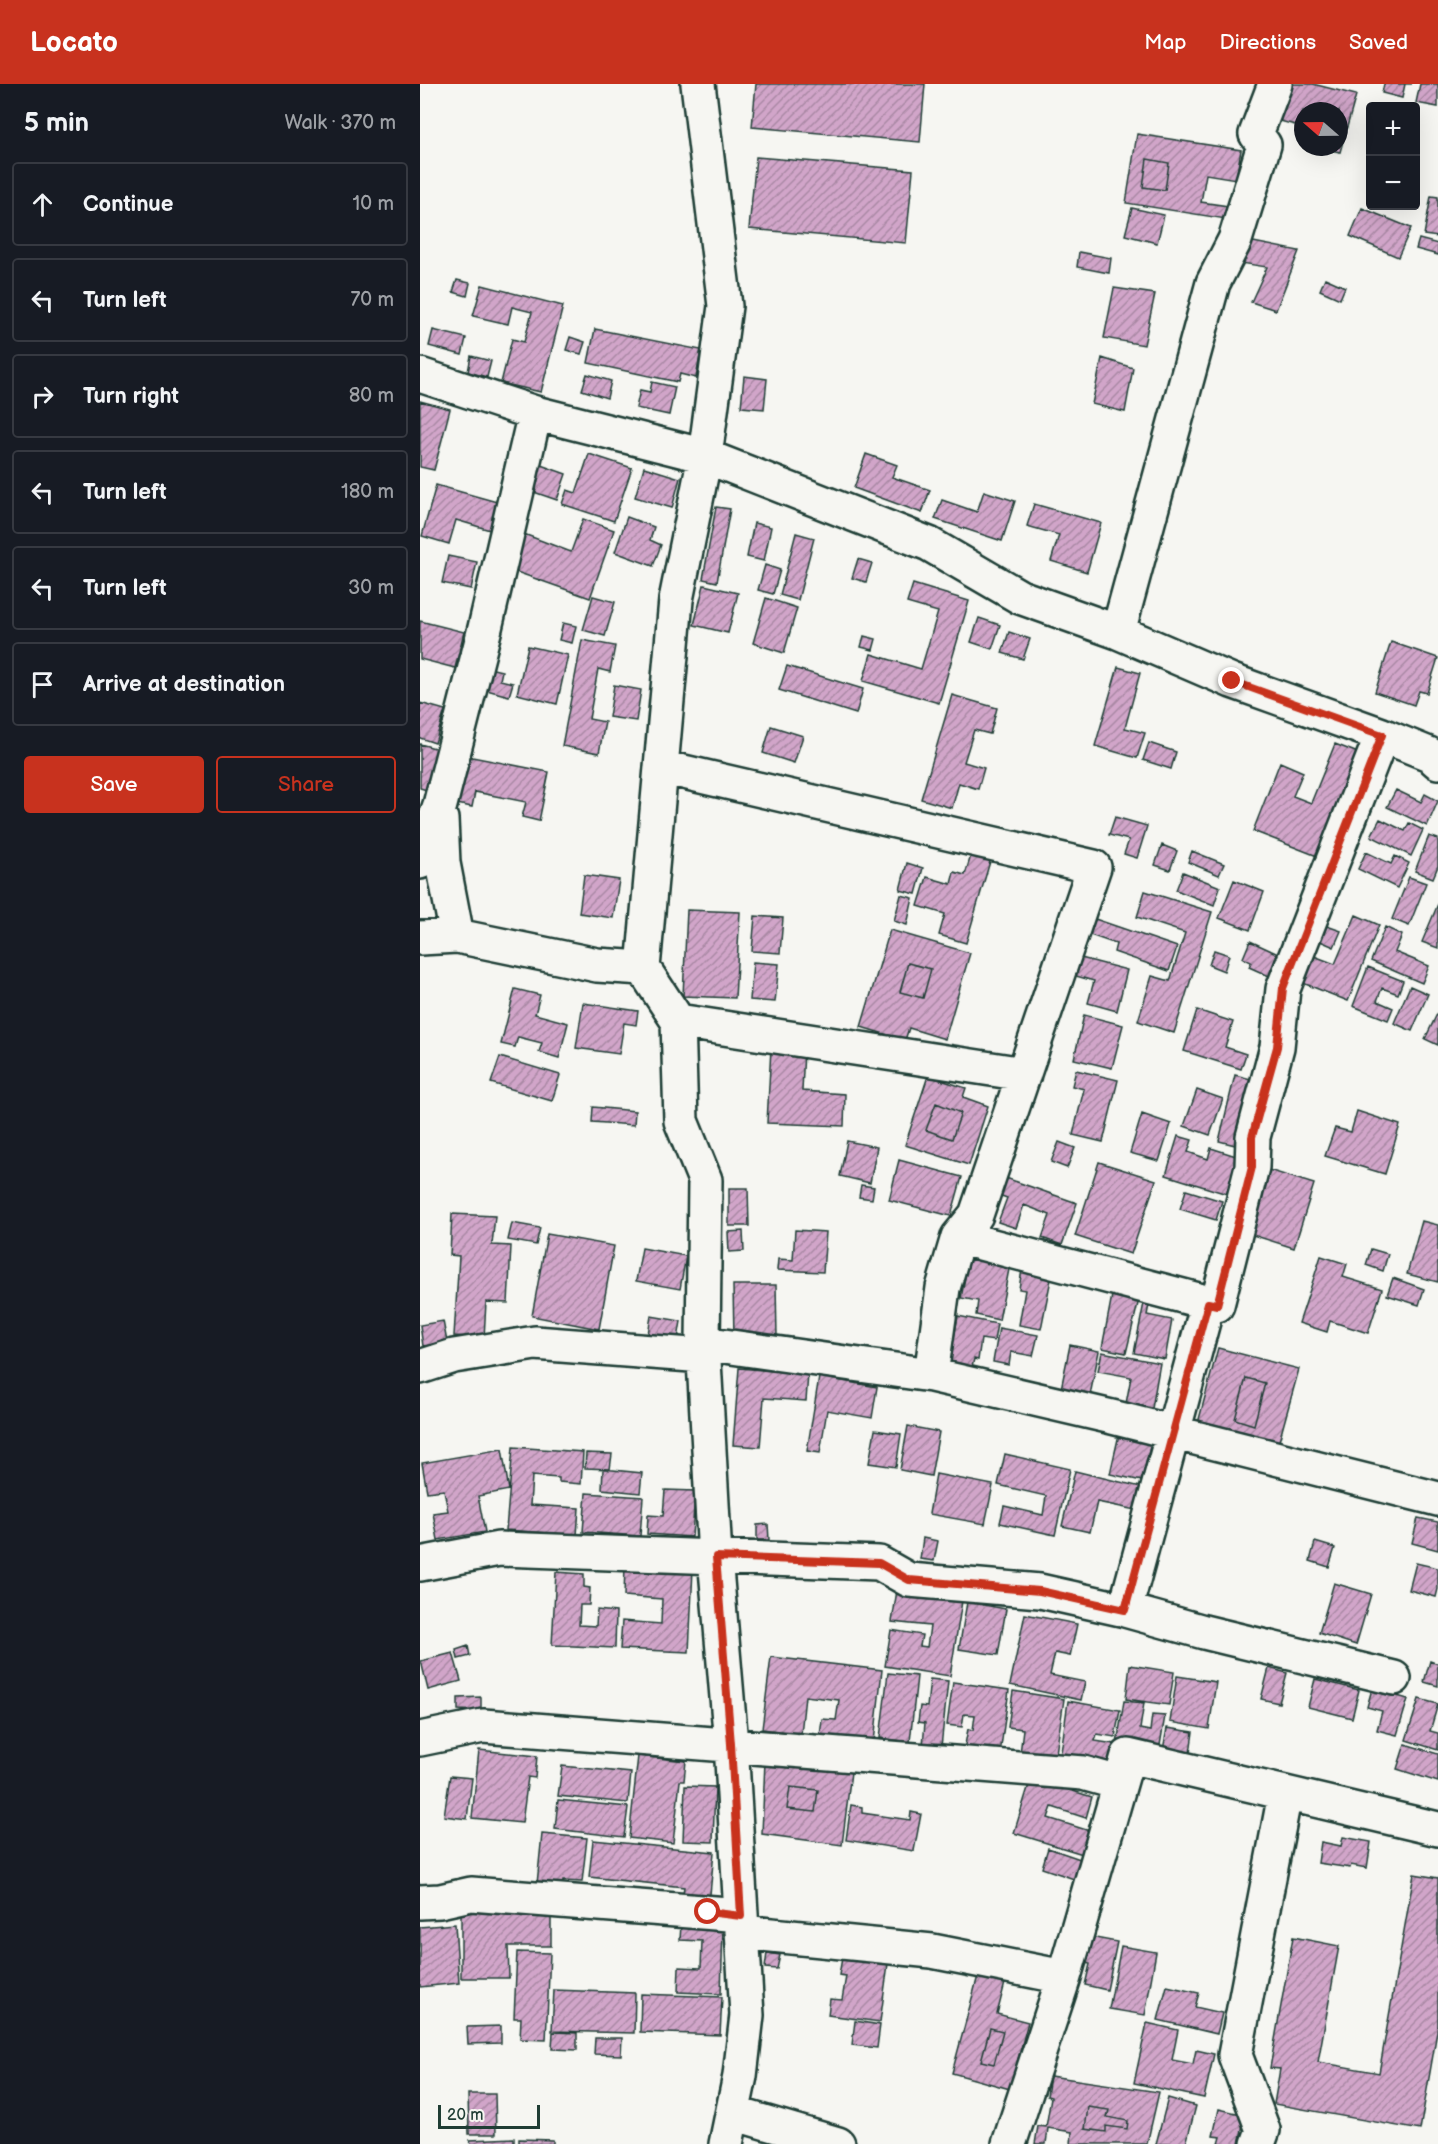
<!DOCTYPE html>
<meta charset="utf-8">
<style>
body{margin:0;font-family:"Balsamiq Sans",sans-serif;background:#242831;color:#f1f3f6}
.controls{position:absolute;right:18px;top:18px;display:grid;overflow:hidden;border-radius:6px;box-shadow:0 6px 24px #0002}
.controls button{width:54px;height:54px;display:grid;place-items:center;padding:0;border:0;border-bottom:2px solid #363941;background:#171b24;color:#f1f3f6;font:30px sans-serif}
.compass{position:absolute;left:874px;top:18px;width:54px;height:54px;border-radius:50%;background:#171b24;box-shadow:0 6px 24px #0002;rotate:290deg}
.scale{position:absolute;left:18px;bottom:15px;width:102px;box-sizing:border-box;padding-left:6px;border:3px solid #1f3d34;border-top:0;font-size:16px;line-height:21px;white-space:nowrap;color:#1f3d34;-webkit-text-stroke:4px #f6f6f2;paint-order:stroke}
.stop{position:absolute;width:18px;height:18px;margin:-14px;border:4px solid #c8321e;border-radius:50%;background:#fff}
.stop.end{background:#c8321e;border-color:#fff;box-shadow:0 2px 6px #0008}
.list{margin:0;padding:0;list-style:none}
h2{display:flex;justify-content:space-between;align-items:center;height:78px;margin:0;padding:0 24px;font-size:26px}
h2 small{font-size:20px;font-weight:400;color:#9ea1a6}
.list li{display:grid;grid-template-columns:39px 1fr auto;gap:18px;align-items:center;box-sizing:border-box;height:84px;margin:0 12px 12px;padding:0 12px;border:2px solid #363941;border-radius:6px}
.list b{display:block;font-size:22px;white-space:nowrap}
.list em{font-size:20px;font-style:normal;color:#9ea1a6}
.actions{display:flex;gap:12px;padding:18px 24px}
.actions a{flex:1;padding:14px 0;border:2px solid #c8321e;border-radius:6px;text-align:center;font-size:21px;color:#c8321e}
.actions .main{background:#c8321e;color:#fff}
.icon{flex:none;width:33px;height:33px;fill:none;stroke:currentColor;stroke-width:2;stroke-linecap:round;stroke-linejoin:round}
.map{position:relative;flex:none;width:1018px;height:2060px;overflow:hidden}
header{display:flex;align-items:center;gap:36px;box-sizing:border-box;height:84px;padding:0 30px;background:#c8321e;color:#fff}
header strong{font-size:28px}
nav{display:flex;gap:33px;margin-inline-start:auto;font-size:21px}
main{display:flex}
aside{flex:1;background:#171b24}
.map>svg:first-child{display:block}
.building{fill:url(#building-hatch);stroke:#1f3d34;stroke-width:1.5;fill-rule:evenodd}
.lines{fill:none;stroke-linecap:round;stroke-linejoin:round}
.minor-casing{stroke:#1f3d34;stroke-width:38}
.minor{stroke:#f6f6f2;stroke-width:33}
.route{stroke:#c8321e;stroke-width:8}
</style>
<header>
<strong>Locato</strong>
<nav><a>Map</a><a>Directions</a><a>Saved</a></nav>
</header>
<main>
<aside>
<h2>5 min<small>Walk · 370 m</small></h2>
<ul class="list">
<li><svg class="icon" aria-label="ahead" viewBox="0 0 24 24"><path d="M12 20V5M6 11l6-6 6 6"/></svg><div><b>Continue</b></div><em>10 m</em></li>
<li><svg class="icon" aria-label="left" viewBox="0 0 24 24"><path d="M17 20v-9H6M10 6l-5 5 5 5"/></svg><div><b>Turn left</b></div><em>70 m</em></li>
<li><svg class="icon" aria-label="right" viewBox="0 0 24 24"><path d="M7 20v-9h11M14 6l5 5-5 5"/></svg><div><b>Turn right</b></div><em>80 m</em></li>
<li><svg class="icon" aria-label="left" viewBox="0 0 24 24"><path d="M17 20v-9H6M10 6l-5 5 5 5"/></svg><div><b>Turn left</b></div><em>180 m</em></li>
<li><svg class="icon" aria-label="left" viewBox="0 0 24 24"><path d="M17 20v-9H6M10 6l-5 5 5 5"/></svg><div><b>Turn left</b></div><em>30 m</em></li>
<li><svg class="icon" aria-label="arrive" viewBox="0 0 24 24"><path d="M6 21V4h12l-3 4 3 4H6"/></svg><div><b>Arrive at destination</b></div></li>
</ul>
<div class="actions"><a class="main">Save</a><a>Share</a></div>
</aside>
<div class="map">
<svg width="1018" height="2060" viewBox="0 0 1018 2060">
<defs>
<pattern id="building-hatch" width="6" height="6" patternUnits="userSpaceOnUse" patternTransform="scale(1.5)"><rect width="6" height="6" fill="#d1a5c9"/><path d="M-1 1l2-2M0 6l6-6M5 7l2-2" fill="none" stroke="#a988a4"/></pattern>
</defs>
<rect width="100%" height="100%" fill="#f6f6f2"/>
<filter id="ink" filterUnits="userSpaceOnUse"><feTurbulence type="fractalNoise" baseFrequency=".0167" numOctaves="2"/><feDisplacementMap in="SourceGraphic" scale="12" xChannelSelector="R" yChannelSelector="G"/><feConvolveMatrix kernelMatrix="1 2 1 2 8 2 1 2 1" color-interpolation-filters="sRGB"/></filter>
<g filter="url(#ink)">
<path class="building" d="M336 0H505L500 58 332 43Z
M870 0H893L936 11 920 68 902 64 919 63V27H883L879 42 860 37Z
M964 0H992H985L982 14 962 9Z
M1000 0H1018V23L996 19Z
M717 50 821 66 816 95 786 90 781 118 808 122 806 135 706 119ZM727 75 749 79 745 106 723 103Z
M336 73 493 86 486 159 329 145Z
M727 75 749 79 745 106 723 103Z
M1011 112 1018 113V153L1004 151Z
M712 124 744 131 737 159 705 151Z
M942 124 991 144 978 173 930 152Z
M999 155 1018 160V171L996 165Z
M828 157 879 167 856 226 831 218 847 183 821 179Z
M659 168 691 174 689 189 657 183Z
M905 194 925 203 920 215 900 206Z
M37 196 50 199 47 212 33 208Z
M62 201 143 222 121 308 81 299 92 255 104 258 112 228 92 223 88 240 53 232Z
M694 204 735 210 724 261 684 254Z
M175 245 281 266 276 294 260 290 258 298 168 279Z
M13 246 46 254 42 271 9 262Z
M150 253 165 258 161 270 146 266Z
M51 272 71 277 67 293 48 288Z
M682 274 713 284 705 328 672 320Z
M167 290 191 297 187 314 162 306Z
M324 292 347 295 344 325 321 323Z
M232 298 255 303 249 331 216 324 220 306 230 308Z
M0 317 30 325 14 386 0 383Z
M169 370 212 384 194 437 142 420 147 406 156 409Z
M446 370 477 381 472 393 510 406 502 429 434 404Z
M118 380 146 390 137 416 108 406Z
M224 383 260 394 252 424 215 413Z
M16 401 77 418 70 446 36 436 29 460 2 452Z
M564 407 595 417 582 457 515 435 522 416 557 428Z
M614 420 681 439 667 488 631 477 639 451 607 442Z
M296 423 310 425 297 498 283 495Z
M207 433 234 443 230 456 241 461 233 482 195 468Z
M163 435 194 446 170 514 91 486 104 450 151 468Z
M334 439 351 443 344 477 327 473Z
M376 449 394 454 378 516 360 511Z
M28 472 57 478 51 505 22 499Z
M438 475 452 479 446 498 432 494Z
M345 481 360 486 353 510 338 506Z
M493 500 549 517 519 619 443 597 451 570 501 585 518 528 487 519Z
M284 501 318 509 308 549 274 541Z
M173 512 195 518 185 552 163 546Z
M346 514 377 524 364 569 333 559Z
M559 534 580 541 572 565 551 558Z
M0 537 44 548 35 584 0 575Z
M143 539 156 542 152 559 139 556Z
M589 548 610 555 603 575 582 569Z
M444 552 456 555 453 566 441 563Z
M162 556 195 562 190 588 178 585 169 635 185 638 179 669 142 662Z
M971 558 1018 574 1007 609 999 607 994 621 955 608Z
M108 562 148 571 137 620 97 610Z
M367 582 443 605 436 630 359 606Z
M698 583 720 589 705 644 725 649 717 674 675 662Z
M69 584 82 587 80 596 93 599 89 612 63 605Z
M194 601 221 606 216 637 189 633Z
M532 611 577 624 570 650 554 646 544 678 564 684 558 705 539 699 532 724 501 715Z
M0 619 25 626 15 659 0 654Z
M351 642 383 652 374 679 343 669Z
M729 659 756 668 751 685 723 676Z
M0 660 22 666 10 707 0 704Z
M915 660 938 669 897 772 833 747 860 678 883 688 873 712 891 719Z
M42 671 129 688 119 737 102 733 106 718 55 708 52 723 32 719Z
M976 706 1001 718 1005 710 1018 717 1007 742 967 723Z
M695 733 727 742 717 774 704 770 709 756 689 751Z
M960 735 985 747 989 739 1003 746 991 772 951 752Z
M1009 752 1018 755V782L1013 794 995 787Z
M742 761 757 767 750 786 735 781Z
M772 767 804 780 799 791 768 778Z
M552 768 571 774 546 859 519 851 525 830 498 822 507 793 531 800 534 788 545 791Z
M946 768 971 780 975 772 989 779 977 804 938 785Z
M487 779 503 784 496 810 480 806Z
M763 788 800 803 794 821 756 806Z
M164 791 199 796 193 834 159 829Z
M989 793 1006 799 989 842 972 835Z
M814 796 844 808 830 846 799 834Z
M725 807 792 828 754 949 718 937 732 892 750 897 765 849 717 833Z
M481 811 493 814 487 841 474 837Z
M1018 820V864L1002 858Z
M267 826 320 828 315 914 263 912Z
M936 831 959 841 928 917 883 899 894 872 915 880Z
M335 832 363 834 360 869 332 867Z
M675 835 757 863 749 887 694 868 696 860 670 851Z
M904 841 921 847 914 863 898 856Z
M965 843 982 851 975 868 1009 882 1002 899 951 877Z
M470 846 550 869 525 955 489 944 485 956 441 943ZM488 879 511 885 503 914 480 908Z
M830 857 858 870 849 892 829 883 831 878 823 874Z
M794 866 809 871 804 887 789 881Z
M661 874 707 886 697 927 668 919 674 897 656 892Z
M333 878 359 880 355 918 330 916Z
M488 879 511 885 503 914 480 908Z
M948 883 983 897 978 910 962 904 957 917 973 924 968 936 933 922Z
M990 902 1008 910 992 947 974 939Z
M95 905 120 911 115 930 148 939 139 974 119 968 122 959 98 953 95 963 81 960Z
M163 919 218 927 216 941 204 939 199 970 156 964Z
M777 926 813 938 805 963 826 970 821 985 764 967Z
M1018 928V961L1005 955Z
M664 931 703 941 692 984 654 975Z
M351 964 384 966 382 1007 425 1010 424 1042 347 1039Z
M80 973 140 991 132 1017 71 999Z
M656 986 698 996 683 1058 653 1051 664 1005 652 1002Z
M815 991 835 996 819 1062 799 1057Z
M508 992 546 1004 543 1013 568 1022 549 1081 485 1061ZM516 1019 541 1029 532 1055 506 1046Z
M777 1006 803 1015 790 1051 764 1042Z
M516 1019 541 1029 532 1055 506 1046Z
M173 1023 215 1027 214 1041 172 1038Z
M937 1027 980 1041 965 1090 905 1072 915 1044 931 1048Z
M722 1030 751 1040 739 1077 710 1069Z
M758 1052 772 1056 768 1068 788 1075 791 1064 819 1073 807 1110 746 1091Z
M427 1057 457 1063 450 1099 420 1092Z
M639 1058 655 1064 647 1084 631 1078Z
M479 1076 542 1093 531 1132 469 1116Z
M679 1078 736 1096 711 1170 655 1152Z
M842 1084 894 1100 874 1164 823 1148Z
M583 1093 657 1119 642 1161 622 1154 630 1131 604 1121 596 1144 578 1138 587 1114 576 1110Z
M441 1101 454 1103 452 1115 439 1113Z
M309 1104H328L329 1142H309Z
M766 1106 802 1117 796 1136 760 1125Z
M32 1130 75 1132 72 1161 91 1162 88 1219 66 1218 64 1254 34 1252 39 1172 30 1171Z
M1002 1137 1018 1141V1198L987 1190Z
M92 1139 120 1144 116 1161 88 1156Z
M375 1146 406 1148 403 1188 357 1186 358 1175 373 1176Z
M323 1147 324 1167 309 1168 308 1148Z
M127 1150 194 1162 179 1245 112 1232Z
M222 1164 266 1172 260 1205 216 1197Z
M951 1165 968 1170 963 1187 946 1181Z
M901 1172 927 1180 923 1193 962 1205 948 1249 910 1237 907 1248 879 1239Z
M549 1173 590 1180 579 1236 556 1231 558 1217 541 1214Z
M602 1185 632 1190 621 1245 599 1241 605 1206 599 1205Z
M973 1194 1004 1205 999 1221 967 1211Z
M313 1201H356L357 1253H314Z
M693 1206 720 1211 706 1269 682 1264Z
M724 1219 729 1221 727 1231 752 1236 745 1275 714 1269Z
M231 1232 261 1237 257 1261 227 1256Z
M538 1232 577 1240 574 1257 561 1255 558 1276 554 1275 550 1291 528 1286Z
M23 1237 27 1258 3 1262 0 1241Z
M579 1244 618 1251 613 1272 591 1268 589 1281 573 1278Z
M650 1261 679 1267 669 1316 640 1310Z
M798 1264 879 1285 858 1361 778 1339ZM826 1294 845 1299 834 1341 815 1335Z
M682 1268 740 1279 731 1330 705 1325 711 1293 678 1287Z
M319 1284 388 1290 386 1317 344 1314 340 1363 313 1361Z
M399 1293 457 1303 452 1334 407 1326 400 1369 387 1367Z
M826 1294 845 1299 834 1341 815 1335Z
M488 1342 519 1348 511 1392 480 1386Z
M455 1346 481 1350 476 1383 449 1379Z
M700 1346 732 1354 722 1397 690 1390Z
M93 1363 163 1368 161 1400 139 1398V1394L112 1392 110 1421 159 1424 157 1451 86 1446Z
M82 1365 89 1406 58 1412 65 1448 18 1456 13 1429 28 1427 24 1406 7 1408 2 1379Z
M166 1369 192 1370 190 1385 165 1384Z
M585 1370 650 1385 635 1451 580 1439 584 1422 623 1431 626 1412 578 1401Z
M183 1385 222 1389 220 1409 182 1405Z
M655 1387 721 1403 716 1426 677 1418 670 1448 642 1442Z
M516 1390 573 1401 565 1440 509 1430Z
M245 1406 275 1407 272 1453 227 1450 228 1431 243 1432Z
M166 1409 223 1413 220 1452 163 1448Z
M998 1434 1018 1438V1466L992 1459Z
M348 1440 349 1456H337V1441Z
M503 1454 518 1457 514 1477 500 1475Z
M895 1458 915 1464 909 1483 890 1477Z
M996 1479 1018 1484V1505L1016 1513 989 1506Z
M205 1481 273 1485 269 1568 200 1565 202 1537 241 1540 242 1515 204 1512Z
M136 1488 164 1490V1503L170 1504 169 1521H160L159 1541 176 1542 177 1526 196 1528 195 1564 132 1561Z
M914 1499 951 1510 936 1561 899 1549Z
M477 1506 542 1517 530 1592 465 1582 471 1546 502 1551 500 1562 507 1563 510 1542 472 1538Z
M547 1518 586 1525 578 1571 539 1565Z
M605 1530 657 1540 650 1572 635 1569 630 1591 665 1598 661 1616 590 1601Z
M48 1562 50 1572 38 1575 36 1566Z
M33 1569 41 1597 8 1606 1 1577Z
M351 1573 462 1586 454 1658 400 1652 402 1635 416 1636 419 1616 385 1612 381 1650 342 1645Z
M1010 1577 1018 1580V1602L1004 1598Z
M710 1581 754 1588 749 1621 706 1615Z
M849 1584 867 1589 859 1619 841 1615Z
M468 1589 497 1592 490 1658 460 1654Z
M757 1592 796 1598 789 1645 750 1638Z
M510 1595 528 1597 521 1663 503 1661 505 1639 498 1638 500 1622 507 1623Z
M895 1595 939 1606 932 1634 888 1623Z
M533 1598 589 1606 580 1670 544 1666 548 1645 553 1646 555 1631 544 1630 542 1643 527 1641Z
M952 1605 988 1615 977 1651 957 1646 962 1627 947 1623Z
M593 1607 644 1615 635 1676 600 1670 603 1645 588 1643Z
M61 1613V1627L38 1626V1614Z
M999 1615 1018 1620 1010 1647 1018 1649V1666L986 1656Z
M648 1617 700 1626 695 1653 677 1650 675 1657 694 1660 691 1684 640 1676Z
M704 1617 724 1619 720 1645 730 1647 732 1631 745 1632 739 1667 697 1660Z
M747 1644 773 1648 770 1669 743 1666Z
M985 1660 1018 1670V1698L977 1685Z
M59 1666 117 1672 115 1694 108 1693 102 1739 52 1734Z
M218 1672 266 1677 264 1697H260L253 1759 209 1754Z
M345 1677 431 1688 422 1761 342 1750ZM370 1703 398 1706 395 1728 367 1725Z
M142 1682 211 1689 208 1719 138 1712Z
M30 1692 52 1694 47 1735 24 1732Z
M611 1694 672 1713 666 1734 632 1723 628 1734 673 1748 666 1771 594 1749Z
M265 1702 295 1703 293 1758 263 1757Z
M370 1703 398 1706 395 1728 367 1725Z
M138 1716 208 1723 204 1753 135 1745Z
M431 1721 442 1723V1729L490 1736 491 1728 501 1730 494 1767 426 1756Z
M122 1750 167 1754 162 1798 143 1797 142 1803 117 1800Z
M923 1753 951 1758 947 1784 931 1781 930 1784 898 1779 901 1758 921 1762Z
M173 1756 294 1768 289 1821 262 1818 264 1803 169 1793Z
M628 1764 663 1776 657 1796 622 1784Z
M994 1790 1018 1794V1942L1000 2046 854 2020 860 1985 850 1984 873 1853 919 1862 898 1978 959 1989Z
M41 1827H131V1862H88L89 1894H41Z
M35 1840 39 1899 0 1903V1843Z
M261 1841 303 1842 301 1910 258 1908 259 1883 281 1884 282 1857 260 1856Z
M670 1853 697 1858 687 1906 665 1901 670 1880 665 1879Z
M701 1862 736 1868 725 1931 689 1925Z
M97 1868 130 1869 126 1956 100 1955 101 1934H94Z
M347 1869 360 1871 357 1885 345 1884Z
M422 1874 468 1880 460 1938 408 1931 410 1915 422 1916 426 1892 419 1891Z
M559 1888 586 1895 577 1930 608 1938 590 2005 532 1989ZM570 1944 583 1947 574 1980 561 1977Z
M747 1902 779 1909 775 1923 802 1929 797 1950 738 1936Z
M134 1906 215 1909 214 1949 132 1947Z
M221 1910 302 1913 300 1951 220 1948Z
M435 1937 460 1941 457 1964 432 1961Z
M727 1939 758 1946 752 1976 773 1980 776 1966 794 1970 784 2014 714 1999Z
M81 1942V1959L48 1960 47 1943Z
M570 1944 583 1947 574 1980 561 1977Z
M133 1948 157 1949V1966L132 1965Z
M175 1954H202L201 1971 174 1970Z
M630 1992 739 2008 727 2060H651L652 2048 628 2044 626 2060H615L618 2042 626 2043 631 2013 627 2012ZM668 2023 689 2026 687 2033 708 2037 707 2045 686 2042V2048L665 2045Z
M48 2010H75L76 2050H49Z
M748 2014 776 2022 766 2060H736Z
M668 2023 689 2026 687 2033 708 2037 707 2045 686 2042V2048L665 2045Z
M799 2025 825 2031 819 2060H799L801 2053 793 2052Z
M94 2054V2060H51L50 2056Z
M99 2055 133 2056V2060H99Z"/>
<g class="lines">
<defs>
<path id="minor" d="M278 0 305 222 285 372 256 516 223 884 258 937 261 1037 285 1096 283 1259 295 1473 311 1660 327 1931 320 1992 306 2060
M0 291 115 329 285 372 509 460 600 513 698 548 812 597 962 651 1009 670 1018 678
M698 548 793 199 815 156 844 61 836 50 855 0
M242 683 674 783 556 1131 538 1153 523 1204 511 1291
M21 735 23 779 37 852
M0 778 20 721 65 544 115 329
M0 854 37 852 177 881 223 884
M258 937 604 990
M538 1153 797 1221 832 1083 833 1053 857 963 863 905 962 651
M283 1259 511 1291 692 1333 1018 1415
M0 1283 34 1272 115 1259 284 1272
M0 1480 79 1465 459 1479 489 1496 620 1507 705 1526 784 1548 974 1594
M705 1526 788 1219
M0 1655 63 1642 663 1689 699 1699
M0 1818 20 1817 51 1810 321 1831
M322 1848 512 1867 644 1893
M313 2029 418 2060
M589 2060 644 1893 708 1672 1018 1745
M838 2060 843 2046 815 1971 865 1710"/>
</defs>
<use href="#minor" class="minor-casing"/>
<use href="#minor" class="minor"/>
</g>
</g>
<g class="lines" filter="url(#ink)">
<path class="route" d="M288 1828 321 1832 311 1660 296 1473 459 1479 489 1496 620 1507 705 1526 788 1219 797 1221 832 1083V1053L857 963 863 904 962 651 812 597"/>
</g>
</svg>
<div class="controls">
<button>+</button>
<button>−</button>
</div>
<svg class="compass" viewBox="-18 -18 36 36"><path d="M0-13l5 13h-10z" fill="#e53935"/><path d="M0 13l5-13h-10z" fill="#9ea1a6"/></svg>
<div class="scale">20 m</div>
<div class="stop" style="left:288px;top:1828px"></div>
<div class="stop end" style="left:812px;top:597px"></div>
</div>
</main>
